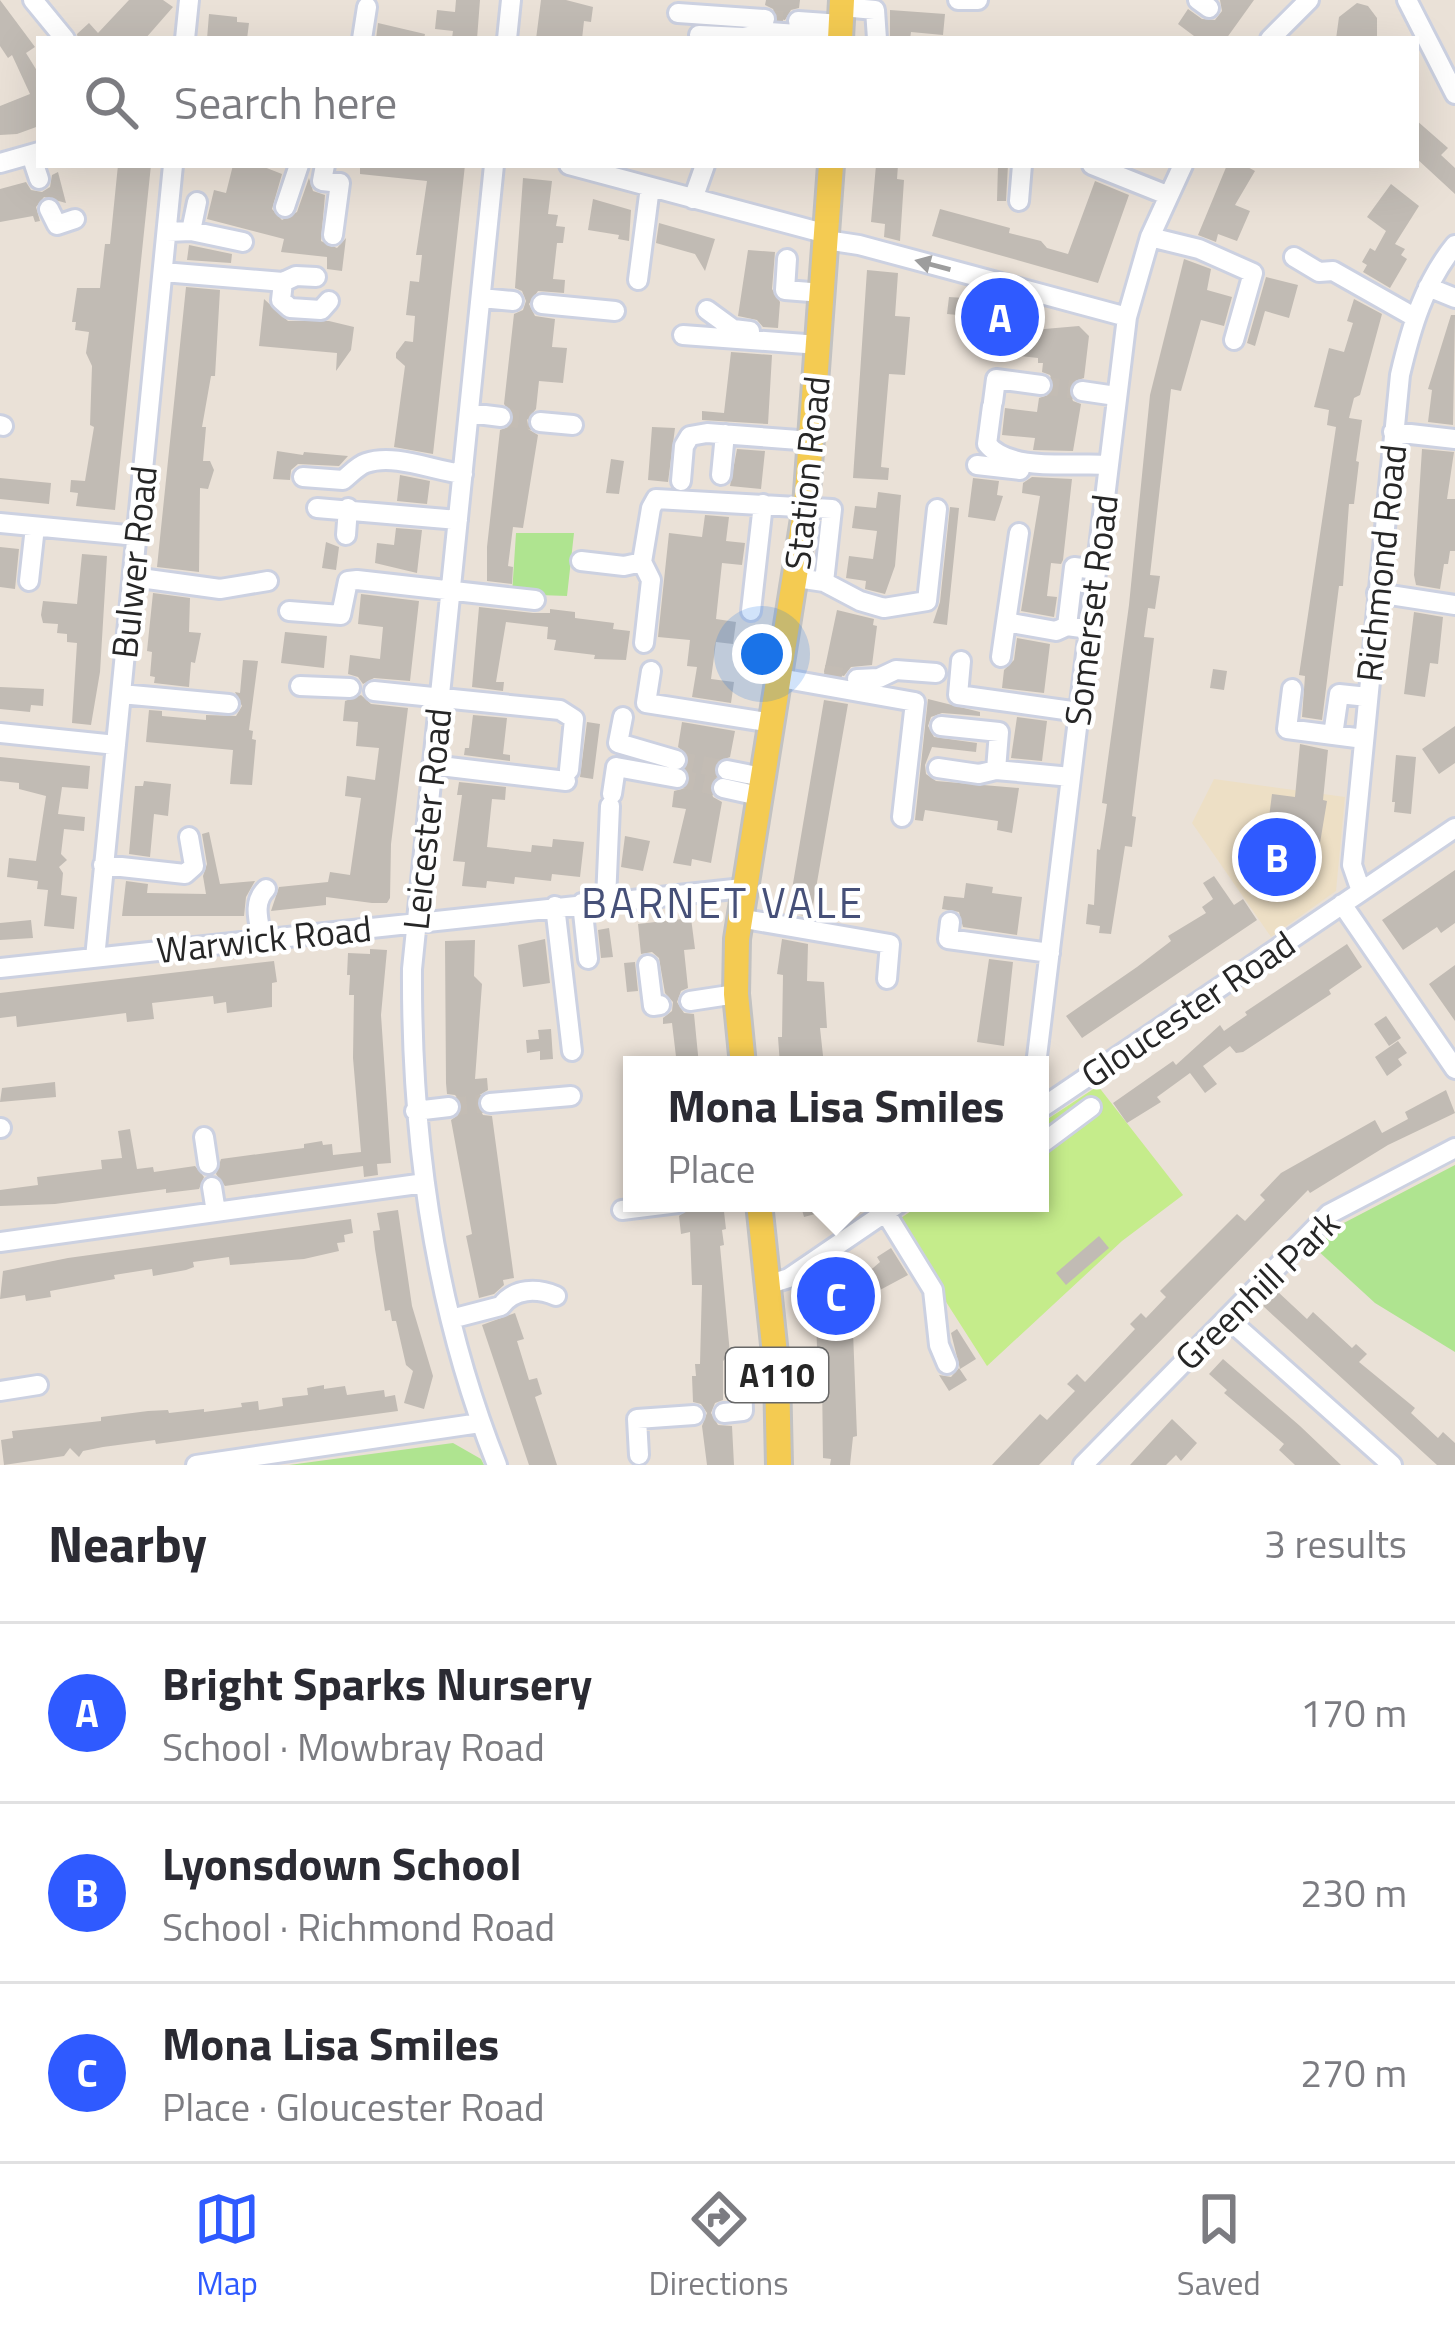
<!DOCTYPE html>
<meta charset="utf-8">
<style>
body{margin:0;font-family:"Titillium Web",sans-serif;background:#f2f2f3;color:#2b2b33}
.you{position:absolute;left:762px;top:654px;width:42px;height:42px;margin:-30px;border:9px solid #fff;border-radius:50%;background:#1a73e8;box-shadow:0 0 0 18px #1a73e833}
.badge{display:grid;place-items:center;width:78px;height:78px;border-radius:50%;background:#2f5aff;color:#fff;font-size:39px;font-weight:700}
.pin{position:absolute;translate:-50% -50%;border:6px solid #fff;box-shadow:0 3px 12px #0006}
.popup{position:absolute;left:623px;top:1056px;width:426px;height:156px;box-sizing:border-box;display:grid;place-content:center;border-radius:0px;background:#fff;filter:drop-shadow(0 3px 9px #0005);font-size:39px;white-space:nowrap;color:#7c7c81}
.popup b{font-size:45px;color:#2b2b33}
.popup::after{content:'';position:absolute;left:50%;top:100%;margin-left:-24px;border:24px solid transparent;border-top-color:#fff}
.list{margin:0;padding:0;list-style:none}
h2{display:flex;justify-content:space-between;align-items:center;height:156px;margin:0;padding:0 48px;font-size:51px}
h2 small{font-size:39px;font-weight:400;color:#7c7c81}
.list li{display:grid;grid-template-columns:78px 1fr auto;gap:36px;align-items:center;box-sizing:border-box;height:180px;padding:0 48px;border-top:3px solid #e1e1e2}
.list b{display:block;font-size:45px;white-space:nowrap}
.list p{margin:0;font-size:39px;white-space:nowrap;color:#7c7c81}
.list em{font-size:39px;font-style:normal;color:#7c7c81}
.icon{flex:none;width:66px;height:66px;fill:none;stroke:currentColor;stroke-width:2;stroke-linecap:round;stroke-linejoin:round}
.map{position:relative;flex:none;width:1455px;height:1465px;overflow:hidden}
.search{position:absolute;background:#fff;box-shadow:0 12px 48px #0002;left:36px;right:36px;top:36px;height:132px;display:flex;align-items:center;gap:30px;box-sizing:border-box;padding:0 42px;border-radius:0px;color:#7c7c81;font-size:45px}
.sheet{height:696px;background:#fff}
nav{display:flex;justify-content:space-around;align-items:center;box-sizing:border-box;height:168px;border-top:3px solid #e1e1e2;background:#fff;font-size:33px;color:#7c7c81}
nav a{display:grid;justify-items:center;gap:6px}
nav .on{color:#2f5aff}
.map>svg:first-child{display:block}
.education{fill:#eddfc5}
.green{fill:#afe490}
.pitch{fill:#c5ec8b}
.building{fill:#c1bbb4}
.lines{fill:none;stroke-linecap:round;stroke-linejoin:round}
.minor-tunnel{stroke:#c3bcb4;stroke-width:18;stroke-dasharray:18 9;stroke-linecap:butt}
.minor-casing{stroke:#ccd1e1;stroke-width:24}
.major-casing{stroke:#c2c2c2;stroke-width:30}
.minor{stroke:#fff;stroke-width:18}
.major{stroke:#f4cb52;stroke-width:24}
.oneway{fill:#9d9d9d}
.labels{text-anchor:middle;stroke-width:9;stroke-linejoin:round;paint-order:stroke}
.shield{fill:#fff;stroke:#676767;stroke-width:3}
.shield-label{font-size:33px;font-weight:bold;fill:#262626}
.street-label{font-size:36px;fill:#262626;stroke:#fff}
.quarter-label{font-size:42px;letter-spacing:3px;fill:#465078;stroke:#fff}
</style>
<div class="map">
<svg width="1455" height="1465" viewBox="0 0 1455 1465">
<rect width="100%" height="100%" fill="#eae1d7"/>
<path class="education" d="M1214 779 1345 797 1336 891 1271 937 1192 823Z"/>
<path class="green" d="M516 533H574L567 596 512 594Z
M1455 1165V1352L1375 1303 1316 1249 1338 1226Z
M453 1443 481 1459 484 1465H289Z"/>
<path class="pitch" d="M1098 1086 1183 1195 1122 1241 987 1366 895 1222 923 1203H1040V1124Z"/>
<path class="building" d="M0 0 35 47 26 53 39 74V126L17 134 0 135V106L30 94 12 55 8 58 0 46Z
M129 0H163L173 7 145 39H78L77 34 89 23 98 33Z
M456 0H480L477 39 452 38 453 31 435 29 437 10 455 12Z
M541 0H566L593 7 591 22 584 21 582 39H536Z
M766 0H800L799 8 791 10 785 20 778 19 773 9 765 5Z
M1220 0H1254L1226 39H1198L1178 24 1188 9 1202 19 1215 20 1222 11Z
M1357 3 1368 6 1377 18V39H1336L1339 17Z
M890 10 945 14 943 35 911 32 910 39H890Z
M209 14 237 17V22L249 23 247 39H207Z
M378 23 425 34 424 39H376Z
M1416 120 1448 148 1441 155 1455 168V194L1416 158Z
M118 165H151L115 510 76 506 78 493 70 492 71 480 85 481 94 427 90 425 92 366 86 353 89 332 75 330 76 322H72L77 288H100L105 244H110Z
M233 165H259L282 174 272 209 282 220 297 212 309 178 313 191 325 195 321 241 337 248 346 238 342 271 327 269V257L281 252 284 239 207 219 214 190 226 193Z
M360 165H465L433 454 394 447 405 366 396 358V353L405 341 413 342 415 316 406 315 410 281 419 282 422 255H416L427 181 360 174Z
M876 165H898L897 179 904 180 900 241 884 237 885 224 871 222Z
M998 165H1008L1006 201H997Z
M1227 165H1244L1255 171 1235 205 1250 211 1237 241 1218 234 1216 242 1198 235Z
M58 172 66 203 44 197 36 207 40 221 35 222 33 216 0 222V189L26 182 31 190 42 192 50 187 52 175Z
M523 178 552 181 548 214 558 215 556 226 565 227 563 243H557L553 279 565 280 564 293 538 291 529 304 535 316 555 319 552 347 567 348 563 383 539 381 536 409 527 420 528 429 538 435 523 528 513 527 508 566 513 567 512 584 487 581V547L500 430 511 426 514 418 504 404 514 314 523 310 526 301 522 291 515 288Z
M1095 181 1129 195 1098 283 932 236 940 209 1010 228 1009 233 1041 241 1047 248 1068 254Z
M1391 184 1419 206 1395 244 1405 249 1401 255 1407 259 1390 288 1363 272 1367 265 1362 262 1370 248 1375 251 1386 231 1367 217Z
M593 199 631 210 629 241 618 239 619 235 588 230Z
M659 223 715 239 705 271 695 254 656 243Z
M189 245 232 254 231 263 187 260Z
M748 250 775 252 772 289 780 302 778 328 763 327 757 320 738 316Z
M1184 259 1211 269 1207 290 1232 297 1224 326 1201 320 1181 391 1171 389 1150 575 1160 576 1155 609 1148 608 1144 637 1154 638 1132 816 1136 817 1132 847 1125 846 1111 934 1099 933 1100 926 1086 924 1088 904 1094 905 1097 849 1100 850 1107 804 1102 803 1129 605 1150 395Z
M867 270 898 273 895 316 910 317 905 375 889 374 881 467 889 468 888 480 853 478Z
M1266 277 1298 285 1289 318 1265 311 1255 346 1247 343Z
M186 287 220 290 215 376H211L202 427H206L203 461H210L214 470 208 489 200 488 199 572 157 567Z
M949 297 981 299 980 317 947 314Z
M264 299 288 321H329L354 327 351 350 336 371 337 353 259 346Z
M1354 299 1382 314 1360 395 1354 398 1349 418 1362 420 1356 461 1359 462 1354 504H1349L1343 586H1339L1322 720 1302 717 1305 676 1299 675 1336 427 1327 425 1329 410 1314 407 1329 348 1344 352 1353 323 1347 321Z
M992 309 1015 312 1014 318 1034 321 1033 330 1079 326 1089 336 1084 378 1072 382 1069 390 1073 401 1081 404 1073 451 1033 450 1035 438 1002 435 1005 408 1037 412 1039 398 1051 394 1054 386 1050 375 1042 372 1043 363H1038V358L987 352Z
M1451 315H1455L1453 425 1428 422 1432 390 1428 389Z
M731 352 772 355 768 424 702 420V411L724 413Z
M652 427 675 428 668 482 648 480Z
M737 449 765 451 761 489 730 486Z
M1422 449 1454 452 1447 499H1455V551H1450L1448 564H1444L1440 589 1416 585 1414 575Z
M277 451 303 455 304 452 348 456 339 466 298 464 291 470 290 480 273 479Z
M611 459 624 461 619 494 606 493Z
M400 475 430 481 427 504 397 501Z
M1032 477 1072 479 1063 560 1061 564 1051 563 1047 596 1057 597 1054 617 1021 611 1040 496 1022 493 1023 483Z
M0 478 51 483 49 504 0 499Z
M973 478 999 481 997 495 1003 496 995 521 968 517Z
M878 492 901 495 895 566 885 594 865 589 866 581 846 578 849 556 873 559 877 531 852 528 855 506 876 508Z
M950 507 959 508 947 625 933 623 940 602Z
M705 515 729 517 726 541 745 543 742 565 722 563 716 619 736 622 733 644 716 642 711 679 734 682 731 703 692 697 697 667 687 666 690 640 658 637 669 533 702 537Z
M396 528 422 530 417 573 375 563 377 543 394 545Z
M326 542 339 547 336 570 322 568Z
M0 547 19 549 15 589 0 587Z
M82 554 107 556 100 672 91 725 72 723 77 643 67 642V634L57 633 58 624 43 623 41 615 43 601 77 604Z
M153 593 190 598 189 632 201 633 195 663 191 662 189 687 154 683 155 677 150 676 152 652 147 651Z
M361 594 419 601 410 681 374 678 363 684 358 677 348 674 350 655 380 659 383 627 358 624Z
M479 607 533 613H550V609L575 612V618L614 623 613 629 630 631 626 660 594 659 595 655 554 650 556 640 547 639 548 627 506 622 496 682H504L503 691 472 687Z
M837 610 874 619 873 625 877 626 872 665 851 667 844 676 824 672Z
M1414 612 1443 617 1438 664 1430 663 1425 697 1404 694Z
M285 632 327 636 324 668 281 663Z
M1017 638 1050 644 1044 693 1002 688 1004 670 1014 660Z
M243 660 258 661 249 730 253 731 252 739 256 740 252 785 230 784 233 750 146 742 149 710 162 711V716L206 720V715L236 716 242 706 235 692 240 693Z
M1213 669 1227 671 1224 690 1210 688Z
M0 687 44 689 43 706 31 705 30 712 0 709Z
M361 695 371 704 408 708 391 844 390 898 387 903H372L326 897V905L271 911 279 887 328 882 330 872 350 875 361 798 345 796 347 776 375 780 379 748 356 746 358 722 343 721 345 701Z
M928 699 980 712V716L942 713 931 717 928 726 934 737 977 743 976 752 932 747 925 765 926 774 936 781 1019 788 1012 833 997 830 998 821 925 810 923 821 915 820Z
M824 700 848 704 811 917 788 913Z
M473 715 507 718 503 754 510 755V761L464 755 465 748H469Z
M1017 717 1047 721 1042 761 1011 758Z
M587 722 600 724 593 779 580 777Z
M682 722 735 731 730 757 716 762V777L710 786 713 797 722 802 711 863 692 859 691 866 673 863 686 809 672 807 674 791 686 788 690 779 686 768 689 756 678 747Z
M1455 726V763L1439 774 1422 749Z
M1300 744 1328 750 1323 800 1327 801 1314 879 1262 872 1272 794 1295 797Z
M1396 755 1416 757 1411 814 1394 812 1395 802H1392Z
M0 757 90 766 88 789 62 787 58 814 85 817 84 831 64 829 61 854 67 860 59 867 63 873 61 895 77 897 74 929 44 926 48 890 37 889 38 881 7 877 9 858 36 861 46 796 19 789V783L0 781Z
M144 781 171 784 168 816 154 814 150 857 129 854 135 786H143Z
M459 782 506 787 505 800 492 799 487 847 531 852 532 845 552 847 553 839 584 842 580 877 552 874 551 881 515 877 514 884 487 881 486 888 462 886 465 862 453 861 462 795H457Z
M209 832 220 884 255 881 246 897 244 916H122L126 881 148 884 147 893 206 894 203 876 207 864 202 834Z
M625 836 650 841 643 871 621 867Z
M1455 870V923L1441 933 1437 927 1403 950 1382 920Z
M1214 876 1234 905 1243 899 1257 920 1082 1038 1066 1016 1137 967 1171 941 1168 936 1206 913 1202 907 1213 899 1203 883Z
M966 883 993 887 992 893 1022 897 1017 935 963 927 959 912 942 909 944 896 964 898Z
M691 918 695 949 684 950 688 988 681 991 677 1002 684 1013 694 1014 699 1065H677L672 1023 663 1024V1018L672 1011 673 1002 665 993 659 958 652 952 641 954 638 924Z
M31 920 33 938 0 940V923Z
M609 928 613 957 601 958 598 930Z
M545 939 550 983 523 987 518 945Z
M782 939 808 944 807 981 824 982 827 1028H820L824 1065H780L778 1037H782L783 975 777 974Z
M475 940 474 976 482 984 475 1079 487 1078 488 1090 478 1096 477 1105 483 1115 492 1116 514 1278 503 1280 504 1285 494 1294 479 1298 466 1236 472 1234 451 1120 461 1113 462 1104 455 1095 447 1094 446 1083 445 941Z
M1347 944 1362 967 1329 990 1331 994 1243 1052 1236 1053 1230 1046 1203 1066 1217 1084 1205 1093 1190 1073 1157 1097 1161 1102 1127 1123 1113 1103 1173 1061 1176 1065 1220 1025 1224 1031 1247 1015 1245 1012Z
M370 949 387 950 381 1015 391 1163 377 1164 378 1175 364 1177 363 1166 225 1186 216 1174 221 1159 304 1148V1144L322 1141 323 1145 332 1144 333 1155 361 1152 353 1058 354 995H349L350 975H347L348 953 370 954Z
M989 959 1013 962 1004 1046 977 1042Z
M274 961 277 982 272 983V1007L227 1013 226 1002 214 1004 213 996 152 1003 154 1019 127 1022 126 1013 17 1027 16 1016 0 1018V993Z
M635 962 638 991 627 992 624 963Z
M1455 965V1021L1429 984Z
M1386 1016 1401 1038 1389 1046 1374 1024Z
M551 1029 553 1059 540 1060V1051L527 1053 526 1040 539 1039 538 1030Z
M1398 1041 1407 1053 1398 1059 1402 1065 1387 1076 1375 1057Z
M55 1082 56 1097 0 1102 2 1088Z
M1446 1090 1455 1113 1388 1145 1310 1193 1308 1190 1039 1465H992L1040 1414 1047 1420 1075 1391 1067 1384 1077 1374 1085 1382 1135 1329 1130 1324 1141 1313 1146 1318 1166 1297 1160 1291 1237 1214 1245 1221 1265 1200 1260 1195 1281 1173 1375 1120 1382 1133 1408 1119 1405 1112Z
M130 1129 137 1169 153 1167 154 1172 195 1166 204 1177 199 1189 166 1193V1189L55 1204 0 1206V1190L38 1185 37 1177 102 1169 101 1160 122 1158 118 1131Z
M723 1203 726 1229 722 1230 724 1245 720 1246 730 1354 723 1361V1400L715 1403 711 1413 718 1425 732 1426 734 1465H707L702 1426 707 1413 701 1404 693 1402 692 1376H696L695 1364H700L702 1285H692L690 1232 681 1234 679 1216 691 1206Z
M800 1203H841V1207L804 1217Z
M398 1210 412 1306 433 1376 424 1409 404 1403 413 1371 406 1365 396 1321H392L390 1310 385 1311 375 1249 373 1231 380 1230 377 1213Z
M351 1219 353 1233 344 1235 345 1242 337 1243 339 1251 304 1259 230 1265 229 1257 193 1262 194 1267 186 1270 153 1276 152 1269 114 1275 115 1279 50 1291 51 1297 26 1301 25 1295 0 1299 3 1271 68 1258Z
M1099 1236 1109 1248 1066 1285 1056 1273Z
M891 1248 908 1275 852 1305 857 1436 853 1437 850 1465H830L831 1459 823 1458 822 1376H818L816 1319H811V1306L822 1305 821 1286 847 1284 873 1268 880 1262 877 1257Z
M1277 1291 1307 1319 1313 1312 1352 1348 1356 1344 1367 1354 1359 1362 1415 1408 1411 1413 1438 1438 1443 1432 1455 1443V1465H1437L1263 1306Z
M515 1313 524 1339 517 1341 529 1380 537 1378 542 1394 535 1397 557 1465H529L482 1325Z
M957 1329 976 1359 960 1369 951 1333Z
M1223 1359 1300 1426 1341 1465H1295L1279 1450 1284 1444 1224 1393 1227 1390 1209 1374Z
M959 1368 967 1380 949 1391 939 1375 951 1377Z
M324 1385V1389L345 1386 347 1395 384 1390 385 1397 395 1395 398 1411 156 1444 155 1440 103 1447 83 1451 79 1457 70 1448 64 1456 4 1465 1 1440 13 1438 12 1431 101 1421V1417L148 1411 168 1410 169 1413 204 1409V1412L242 1407 241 1403 258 1401 259 1410 283 1406 282 1398 308 1395 307 1388Z
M1172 1419 1197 1443 1181 1461 1176 1455 1166 1465H1130Z"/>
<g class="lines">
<path class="minor-tunnel" d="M765 19 798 21
M1041 385 1082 391
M501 417 540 422
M824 674 857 679
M676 760 727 770
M677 778 723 788
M449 1107 490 1103"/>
<defs>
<path id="minor" d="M33 0 65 39
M958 0H978
M1198 0 1209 8
M1407 0 1455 94
M842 7 875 10 877 39
M678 13 765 19
M798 21 841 24
M699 35 743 37 769 32 840 37
M185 39 189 0
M362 39 367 7
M507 39 511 0
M1270 39 1309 0
M31 155 39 179
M0 163 39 152
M325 165 322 181 340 183 333 235
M494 165 412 969C411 1138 434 1307 497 1465
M569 165 827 234
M1092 165 1167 195
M693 199 705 165
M1019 201 1022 165
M285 207 299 165
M49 209 57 225 75 219
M191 231 197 202
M167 232 191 231 243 242
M1150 237 1199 249 1253 273 1234 340
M826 240 859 245 1127 317
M1294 257 1319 272 1333 271 1416 318
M787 259 785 290 823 293
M163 272 283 282 281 300 290 308 321 310 329 301
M638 280 650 187
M283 282 296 276 316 277
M1428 287 1455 298
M481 298 513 301
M542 304 615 311
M707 310 733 329 750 331
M683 335 819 345
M1082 391 1116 396
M993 402 996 379 1041 385
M992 406 987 444C1010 473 1076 462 1108 465
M469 413 501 417
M540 422 573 425
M0 425 3 426
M1393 432 1455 439
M977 465 1020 470
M721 475 725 434
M303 477 343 480C351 474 357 466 366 463 395 453 434 471 463 474
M681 481 684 446 690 436 707 433 812 441
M317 508 458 520
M0 523 137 536
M346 535 348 508
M581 561 624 566 642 562 651 508 656 499 832 509 824 582
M642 562 651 580 644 643
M133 577 220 589 268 581
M797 578 824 582 860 601 884 608 927 601 937 509
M29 581 35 527
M1377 593 1455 605
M289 611 341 615 348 581 357 580 535 600
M751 611 763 504
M1006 622 1019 533
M1067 626 1074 567 1096 570
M1001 657 1006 622 1056 631 1067 626 1089 629
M961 661 958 695 1079 712
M651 671 646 703 772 723
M780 678 915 702 902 817
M857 679 879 678 896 670 936 673
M300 686 350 688
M1292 689 1287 729 1364 739
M374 691 560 710 574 719 569 770
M121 694 229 704
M623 717 618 743 676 760
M941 726 999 732 996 770
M0 733 116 745
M1333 735 1339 694 1368 697
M432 765 566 781
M938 768 979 774 996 770 1071 777
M727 770 762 777
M723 788 759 796
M612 794 616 767 677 778
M103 865 185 874 194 866 189 837
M1361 891 1352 865 1400 375C1411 328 1424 283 1455 245
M606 900 610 806
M582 903 588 959
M1342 904 1455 1069
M555 906 572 1051
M739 918 890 944 887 979
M950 922 948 939 1050 953
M262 939C259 921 252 903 266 889
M95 958 173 165
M648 965 653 1006 660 1005
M0 968 743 888
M690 1001 736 994
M1036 1065 1127 317 1150 237 1183 165
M490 1103 571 1096
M1040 1109 1455 828
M415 1111 449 1107
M0 1128H1
M204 1137 208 1164
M1040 1145 1091 1107
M212 1187 216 1212
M622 1210 678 1203
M885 1212 933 1290 939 1345 947 1364
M0 1242 425 1183
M767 1285 789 1278 899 1203
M1227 1318 1392 1465
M451 1319 501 1306C514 1288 537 1288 556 1296
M0 1391 38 1385
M724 1413 743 1411 742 1378 777 1373
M639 1455 637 1419 694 1415
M196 1465 480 1423
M1083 1465 1329 1214 1455 1148"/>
<path id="major" d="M840 39 842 0
M743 1065 736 994 737 939 806 506 831 165
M759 1203 777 1373 779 1465"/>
</defs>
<use href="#minor" class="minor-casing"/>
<use href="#major" class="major-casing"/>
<use href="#minor" class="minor"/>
<use href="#major" class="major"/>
</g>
<defs><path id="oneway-solid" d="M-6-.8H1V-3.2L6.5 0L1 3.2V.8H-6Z" transform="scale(3)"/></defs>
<use class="oneway" href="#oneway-solid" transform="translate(933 265) rotate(-165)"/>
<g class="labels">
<rect class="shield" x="726" y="1348" width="102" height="54" rx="9"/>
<g class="shield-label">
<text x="777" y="1387">A110</text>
</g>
<g class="street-label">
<text transform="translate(807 473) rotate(-84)" y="13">Station Road</text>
<text transform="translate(134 562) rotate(-84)" y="13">Bulwer Road</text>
<text transform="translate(1381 563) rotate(-84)" y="13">Richmond Road</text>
<text transform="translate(1091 610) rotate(-83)" y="13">Somerset Road</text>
<text transform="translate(427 819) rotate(-84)" y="13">Leicester Road</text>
<text transform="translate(264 939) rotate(-6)" y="13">Warwick Road</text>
<text transform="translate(1188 1009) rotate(-34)" y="13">Gloucester Road</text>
<text transform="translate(1257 1290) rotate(-44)" y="13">Greenhill Park</text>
</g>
<g class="quarter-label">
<text x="723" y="918">BARNET VALE</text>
</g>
</g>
</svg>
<div class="you"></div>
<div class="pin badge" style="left:1000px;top:317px">A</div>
<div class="pin badge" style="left:1277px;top:857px">B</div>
<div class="pin badge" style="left:836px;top:1296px">C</div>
<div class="popup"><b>Mona Lisa Smiles</b>Place</div>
<div class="search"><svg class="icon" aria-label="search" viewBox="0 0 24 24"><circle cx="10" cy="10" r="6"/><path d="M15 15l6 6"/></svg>Search here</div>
</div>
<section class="sheet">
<h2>Nearby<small>3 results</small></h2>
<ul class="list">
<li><span class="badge">A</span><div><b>Bright Sparks Nursery</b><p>School · Mowbray Road</p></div><em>170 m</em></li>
<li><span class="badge">B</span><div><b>Lyonsdown School</b><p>School · Richmond Road</p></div><em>230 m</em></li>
<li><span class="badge">C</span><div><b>Mona Lisa Smiles</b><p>Place · Gloucester Road</p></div><em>270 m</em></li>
</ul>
</section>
<nav>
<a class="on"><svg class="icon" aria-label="map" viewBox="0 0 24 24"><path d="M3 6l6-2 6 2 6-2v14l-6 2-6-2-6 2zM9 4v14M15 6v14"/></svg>Map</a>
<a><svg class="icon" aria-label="directions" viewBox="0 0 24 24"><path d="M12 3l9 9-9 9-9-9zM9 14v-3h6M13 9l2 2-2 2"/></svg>Directions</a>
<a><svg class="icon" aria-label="saved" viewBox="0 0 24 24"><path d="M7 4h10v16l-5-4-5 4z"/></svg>Saved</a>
</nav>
